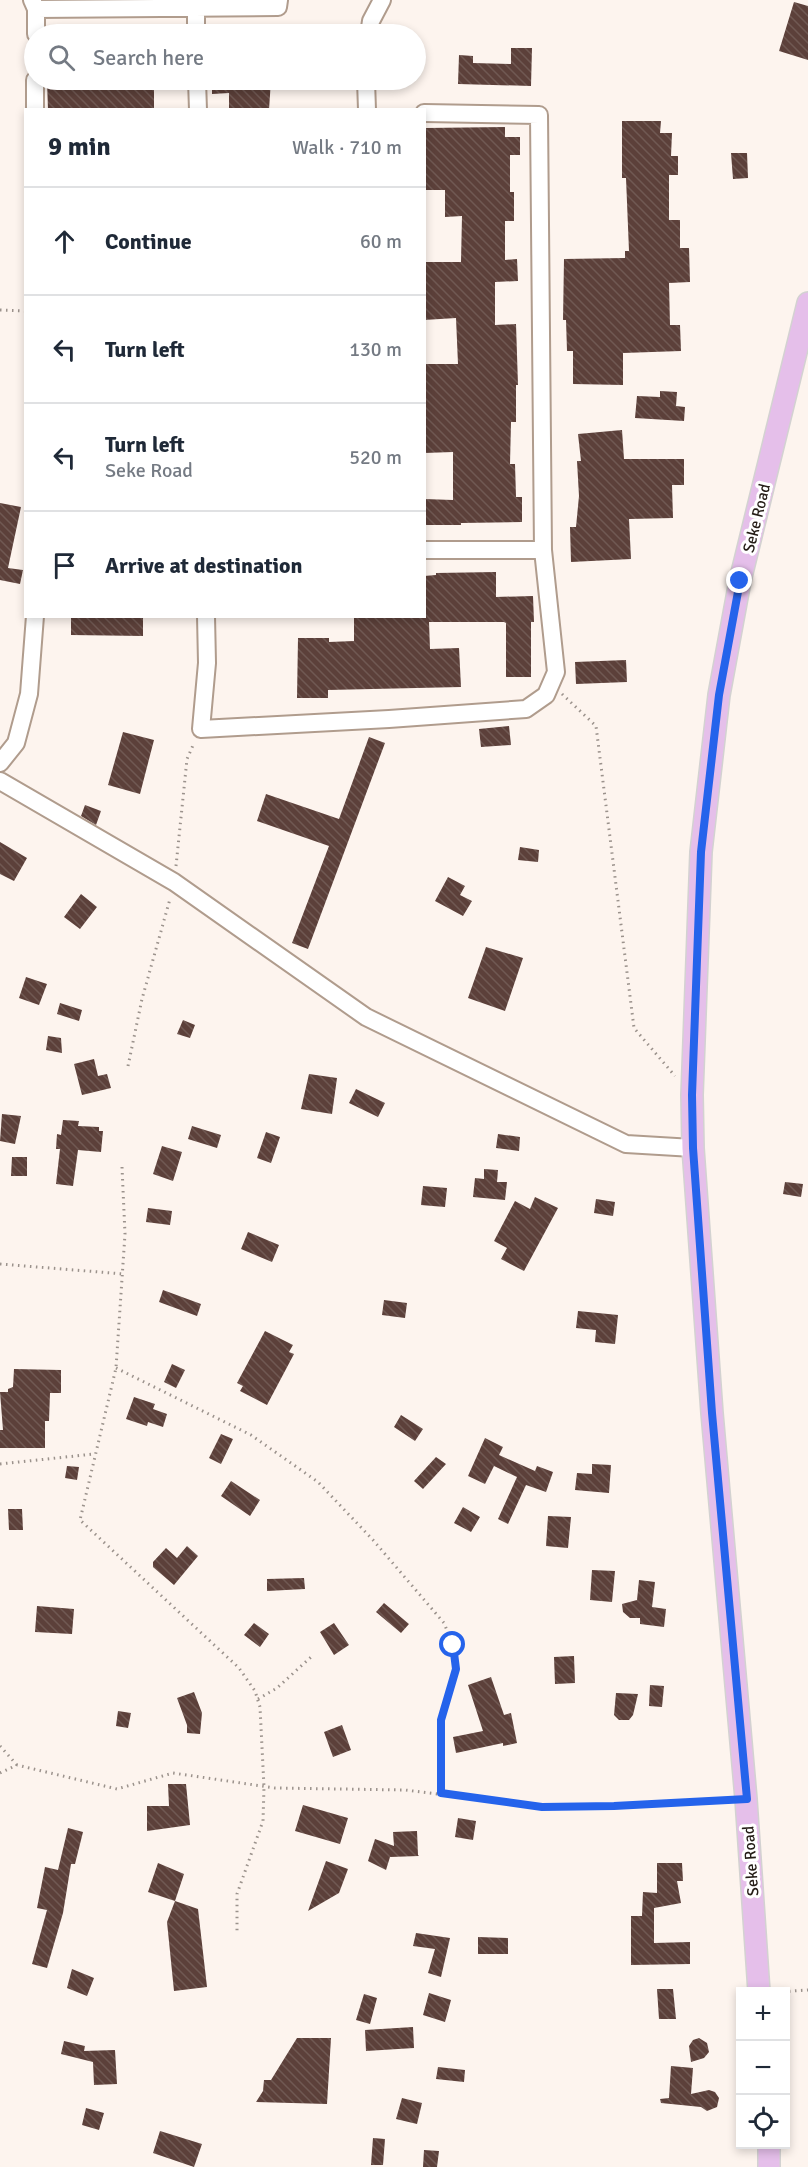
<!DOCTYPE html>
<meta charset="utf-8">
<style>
body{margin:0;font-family:Signika,sans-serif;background:#f6f6f7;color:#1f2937}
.controls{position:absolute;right:18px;bottom:18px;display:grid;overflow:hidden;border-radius:0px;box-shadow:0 3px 9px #0003}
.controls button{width:54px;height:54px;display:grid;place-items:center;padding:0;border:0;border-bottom:2px solid #e0e1e3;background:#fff;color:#1f2937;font:30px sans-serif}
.stop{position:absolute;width:18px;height:18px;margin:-14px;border:4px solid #2563eb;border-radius:50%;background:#fff}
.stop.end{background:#2563eb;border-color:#fff;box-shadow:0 2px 6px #0008}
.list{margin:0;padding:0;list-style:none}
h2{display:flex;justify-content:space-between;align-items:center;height:78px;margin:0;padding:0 24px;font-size:26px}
h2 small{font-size:20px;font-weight:400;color:#747a83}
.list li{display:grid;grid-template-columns:39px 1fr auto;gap:18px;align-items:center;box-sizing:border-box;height:108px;padding:0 24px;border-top:2px solid #e0e1e3}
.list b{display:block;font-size:22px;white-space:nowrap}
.list p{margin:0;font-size:20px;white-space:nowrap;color:#747a83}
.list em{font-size:20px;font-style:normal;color:#747a83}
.icon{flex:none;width:33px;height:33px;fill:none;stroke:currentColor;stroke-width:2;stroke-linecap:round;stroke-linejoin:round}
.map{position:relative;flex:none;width:808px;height:2167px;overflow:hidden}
.search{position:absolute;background:#fff;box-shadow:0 3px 9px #0003;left:24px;top:24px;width:402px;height:66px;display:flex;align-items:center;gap:15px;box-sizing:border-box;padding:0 21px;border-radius:33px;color:#747a83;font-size:22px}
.panel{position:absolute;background:#fff;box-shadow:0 3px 9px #0003;left:24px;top:108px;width:402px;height:510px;border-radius:0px}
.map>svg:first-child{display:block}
.building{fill:url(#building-back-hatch)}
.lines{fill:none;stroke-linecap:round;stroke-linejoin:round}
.minor-casing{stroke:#b09c8d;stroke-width:20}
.major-casing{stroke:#d3d2d1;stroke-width:24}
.path{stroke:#9b928c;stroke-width:3;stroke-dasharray:1.5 4.5;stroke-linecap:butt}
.minor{stroke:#fff;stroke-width:16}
.major{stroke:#e5bfea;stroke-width:21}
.route{stroke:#2563eb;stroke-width:8}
.labels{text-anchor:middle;stroke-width:6;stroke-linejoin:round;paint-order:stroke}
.street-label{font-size:16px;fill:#251d17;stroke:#fff}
</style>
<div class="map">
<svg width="808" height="2167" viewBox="0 0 808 2167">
<defs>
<pattern id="building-back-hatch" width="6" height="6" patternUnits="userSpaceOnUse" patternTransform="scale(1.5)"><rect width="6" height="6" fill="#5c403a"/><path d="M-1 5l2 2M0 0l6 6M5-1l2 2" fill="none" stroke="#705953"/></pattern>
</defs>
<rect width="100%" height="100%" fill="#fdf4ee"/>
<path class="building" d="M794 2 808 6V60L779 51Z
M511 48H532L531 86 458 84 459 55 473 56V63L511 64Z
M53 80H154V110H48L47 81H53Z
M212 80H271L269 110H229V93L212 94Z
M622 121H661L660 133H672L671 156H678V175H669V220H680V248H689L690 282 669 283 670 325H680L681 351 623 353V385L573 384V351H567L566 320H563L564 259 625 258V251H629L626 178H622Z
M505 127V137H520V155H510V192H514V221H505V260L517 259 518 281 495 282V325L516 324 518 385H516V422H511L510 464H515L516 497H522V522L461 523V525H424V499L453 500V452L424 453V364H458L456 318 424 320V262H461L462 216 445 217V190H424V130H426V128Z
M731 153H747L748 178 733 179Z
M660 391 677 392 676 406 685 407 684 421 635 418 637 396 660 397Z
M622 430 624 459H684V485H672L673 518 629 519 631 559 571 562 570 527H576L579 496 577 461H581L578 434Z
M0 503 21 507 8 568 23 570 20 584 0 580Z
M496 572V597L533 596 534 622H531V677H506V623L504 622H429L430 649 459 648 461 687 328 690V698H297L298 638H329V642L354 641V616H424V576L436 575V573Z
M71 616H143V636L71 635Z
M626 660 627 682 576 684 575 662Z
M509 726 511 745 481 747 479 729Z
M123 732 154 740 140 794 108 785Z
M369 737 385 743 308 949 292 943 329 846 257 821 266 794 339 819Z
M85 805 101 811 96 825 81 816Z
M0 842 27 858 14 881 0 874Z
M520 847 539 850 538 862 518 860Z
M448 877 465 886 460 895 472 901 463 916 435 901Z
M81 894 97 907 80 929 64 917Z
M486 947 523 958 505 1011 468 998Z
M26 977 47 984 39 1005 19 998Z
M60 1003 82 1010 79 1021 57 1014Z
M183 1020 195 1025 190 1038 177 1034Z
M48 1036 61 1038 62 1053 46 1050Z
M94 1059 98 1076 107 1074 111 1088 82 1095 74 1064Z
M309 1074 337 1078 332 1114 301 1109Z
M356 1089 385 1103 378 1117 349 1103Z
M2 1114 21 1116 15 1144 0 1141Z
M63 1120 79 1121 78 1126 99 1127V1131H103L101 1152 78 1150 73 1186 56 1184 60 1149H56L57 1134 61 1135Z
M192 1126 221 1135 217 1148 188 1139Z
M266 1132 280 1137 271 1163 257 1158Z
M498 1134 520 1137 519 1151 496 1148Z
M162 1146 182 1152 173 1181 153 1174Z
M12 1157H27V1176H11Z
M484 1169 498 1170 497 1182H507L505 1200 473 1197 475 1178 484 1179Z
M785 1182 803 1184 801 1197 783 1194Z
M423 1186 447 1188 445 1207 421 1205Z
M535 1197 558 1208 524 1271 501 1259 507 1248 494 1241 515 1201 530 1209Z
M596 1199 615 1202 613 1216 594 1213Z
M148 1208 172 1211 170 1225 146 1222Z
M248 1232 279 1245 272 1262 241 1249Z
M163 1290 201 1304 197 1316 159 1302Z
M384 1300 407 1303 405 1318 382 1315Z
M578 1311 618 1315 615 1344 595 1342 596 1330 576 1328Z
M265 1331 293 1345 289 1352 294 1354 267 1405 240 1391 243 1386 237 1383Z
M172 1364 185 1370 176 1388 164 1382Z
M14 1369 61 1370V1393H50L49 1421H45V1448H0V1430H3L0 1392H8V1389L13 1387Z
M134 1397 155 1404 153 1409 167 1414 163 1427 148 1422 147 1426 126 1419Z
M401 1415 423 1429 415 1441 394 1427Z
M221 1434 233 1439 221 1464 209 1458Z
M485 1438 503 1447 499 1455 535 1471 537 1466 553 1472 546 1492 526 1485 508 1524 498 1519 517 1477 494 1466 485 1484 468 1476Z
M436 1457 446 1464 423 1489 414 1481Z
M592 1464 611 1465 609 1493 575 1490 577 1473 592 1474Z
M67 1466 79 1467 77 1480 65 1478Z
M231 1481 260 1500 250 1516 221 1496Z
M463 1507 480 1517 471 1532 454 1523Z
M8 1509H22L23 1530H9Z
M548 1516 571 1517 568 1548 546 1546Z
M187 1546 198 1556 174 1585 153 1567V1562L166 1548 177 1558Z
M592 1570 615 1571 612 1602 590 1600Z
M304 1578 305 1589 267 1591V1579Z
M639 1580 655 1582 652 1607 666 1609 664 1627 640 1624V1618H630L623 1612 622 1604 637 1600Z
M384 1603 409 1624 401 1633 376 1612Z
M37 1606 74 1609 72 1634 35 1632Z
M254 1623 269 1634 260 1647 244 1635Z
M334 1623 349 1645 334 1655 320 1632Z
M574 1656 575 1683 555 1684 554 1657Z
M491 1677 504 1715 511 1713 517 1743 503 1746V1743L456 1753 453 1737 483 1731 468 1685Z
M650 1685 664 1686 662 1707 649 1706Z
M194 1692 202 1713 200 1734 187 1733V1725L177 1698Z
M616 1693 638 1694 633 1715 629 1720H619L614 1715Z
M118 1711 131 1713 128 1728 116 1726Z
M342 1725 351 1750 333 1757 324 1732Z
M168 1784H186L190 1825 147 1831V1806H169Z
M303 1805 348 1818 340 1844 295 1831Z
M458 1818 476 1821 473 1840 455 1837Z
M68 1828 83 1832 75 1864H71L63 1913 47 1968 32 1964 47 1910 37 1908 45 1867 58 1870Z
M417 1831 418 1855 419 1856 390 1857 386 1870 368 1861 375 1839 394 1846 393 1832Z
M326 1861 348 1869 339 1893 308 1911Z
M158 1863 184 1874 175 1901 198 1909 207 1987 174 1991 167 1922 175 1901 148 1892Z
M657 1863H682L683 1881H677L681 1903 654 1908V1943L690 1942V1964L631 1965V1916H642L643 1892 657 1893Z
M416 1933 450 1938 441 1977 428 1973 435 1949 413 1946Z
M478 1937 508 1938V1954H478Z
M72 1969 94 1978 87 1996 67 1988Z
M657 1989H673L676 2019H659Z
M429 1993 451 2000 445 2022 423 2015Z
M364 1994 377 1998 370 2024 356 2020Z
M413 2027 414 2048 366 2051 365 2030Z
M297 2038H331L327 2104 256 2102 263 2091 264 2080H271Z
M699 2038 707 2043 709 2052 704 2058 691 2062 689 2046 693 2040Z
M64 2041 85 2046 84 2051 115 2050 117 2084 94 2085 93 2062 61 2054Z
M671 2066 693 2068 691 2094 709 2090 715 2092 719 2098 717 2107 707 2111 701 2107 661 2103 660 2099 669 2098Z
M438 2067 465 2070 464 2082 436 2079Z
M402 2098 422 2103 417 2124 396 2119Z
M86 2108 104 2113 99 2130 82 2125Z
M160 2131 202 2144 194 2167 153 2153Z
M373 2138 385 2139 383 2165H371Z
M424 2150 439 2151 437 2167H423Z"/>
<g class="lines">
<defs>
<path id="minor" d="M32 0 36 9 278 7 279 0
M196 9V34
M36 34V9
M369 34 371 21 382 0
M197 80 198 110
M366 80 367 110
M35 110V80
M424 550H543
M206 616 207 663 201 729 389 719 526 709 546 695 556 672 543 550 539 115 424 113
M0 763 16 743 29 694 35 616
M0 781 174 882 366 1017 626 1144 693 1148"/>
<path id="major" d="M759 1992 746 1799 712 1413 693 1148 692 1095 701 852 719 695 740 581 808 303
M769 2167V2144"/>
</defs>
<use href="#minor" class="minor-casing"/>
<use href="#major" class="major-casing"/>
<path class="path" d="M0 310 26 311
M562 694 596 726 634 1028 675 1076
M176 866 187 759 194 743
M128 1066 142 999 170 899
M122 1167 125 1234 116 1368 80 1520 239 1668 255 1691 260 1707 264 1787 263 1821 237 1894V1933
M0 1264 124 1274
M116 1368 251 1435 318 1482 373 1540 444 1623 453 1645 456 1669 441 1720V1793
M0 1464 94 1454
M258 1699 277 1688 311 1657
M0 1746 17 1765
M0 1773 17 1765 117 1789 173 1773 275 1788 405 1790 542 1807 614 1806 730 1800
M777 1992 808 1990"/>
<use href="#minor" class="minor"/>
<use href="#major" class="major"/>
</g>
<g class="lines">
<path class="route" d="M453 1645 456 1669 441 1720V1793L542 1807 614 1806 747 1799 712 1413 693 1148 692 1095 701 852 719 695 740 581"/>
</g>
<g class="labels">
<g class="street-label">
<text transform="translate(756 518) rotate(-76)" y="6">Seke Road</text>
<text transform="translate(750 1861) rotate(-94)" y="6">Seke Road</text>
</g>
</g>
</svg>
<div class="controls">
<button>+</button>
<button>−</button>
<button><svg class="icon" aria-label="locate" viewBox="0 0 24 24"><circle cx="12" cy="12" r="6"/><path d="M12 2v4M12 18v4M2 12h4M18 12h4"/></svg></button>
</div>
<div class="stop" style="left:453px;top:1645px"></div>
<div class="stop end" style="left:740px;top:581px"></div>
<div class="search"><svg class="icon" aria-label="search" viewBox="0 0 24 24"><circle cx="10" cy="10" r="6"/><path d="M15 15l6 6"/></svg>Search here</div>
<section class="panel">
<h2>9 min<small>Walk · 710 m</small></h2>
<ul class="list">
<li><svg class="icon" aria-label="ahead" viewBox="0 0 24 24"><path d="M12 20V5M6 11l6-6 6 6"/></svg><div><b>Continue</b></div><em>60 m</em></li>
<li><svg class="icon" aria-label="left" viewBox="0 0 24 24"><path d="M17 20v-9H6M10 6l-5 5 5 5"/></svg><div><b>Turn left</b></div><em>130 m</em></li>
<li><svg class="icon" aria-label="left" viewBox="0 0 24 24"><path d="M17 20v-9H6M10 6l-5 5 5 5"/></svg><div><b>Turn left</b><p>Seke Road</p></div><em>520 m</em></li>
<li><svg class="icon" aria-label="arrive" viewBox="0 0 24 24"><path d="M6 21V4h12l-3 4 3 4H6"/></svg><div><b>Arrive at destination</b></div></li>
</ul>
</section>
</div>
